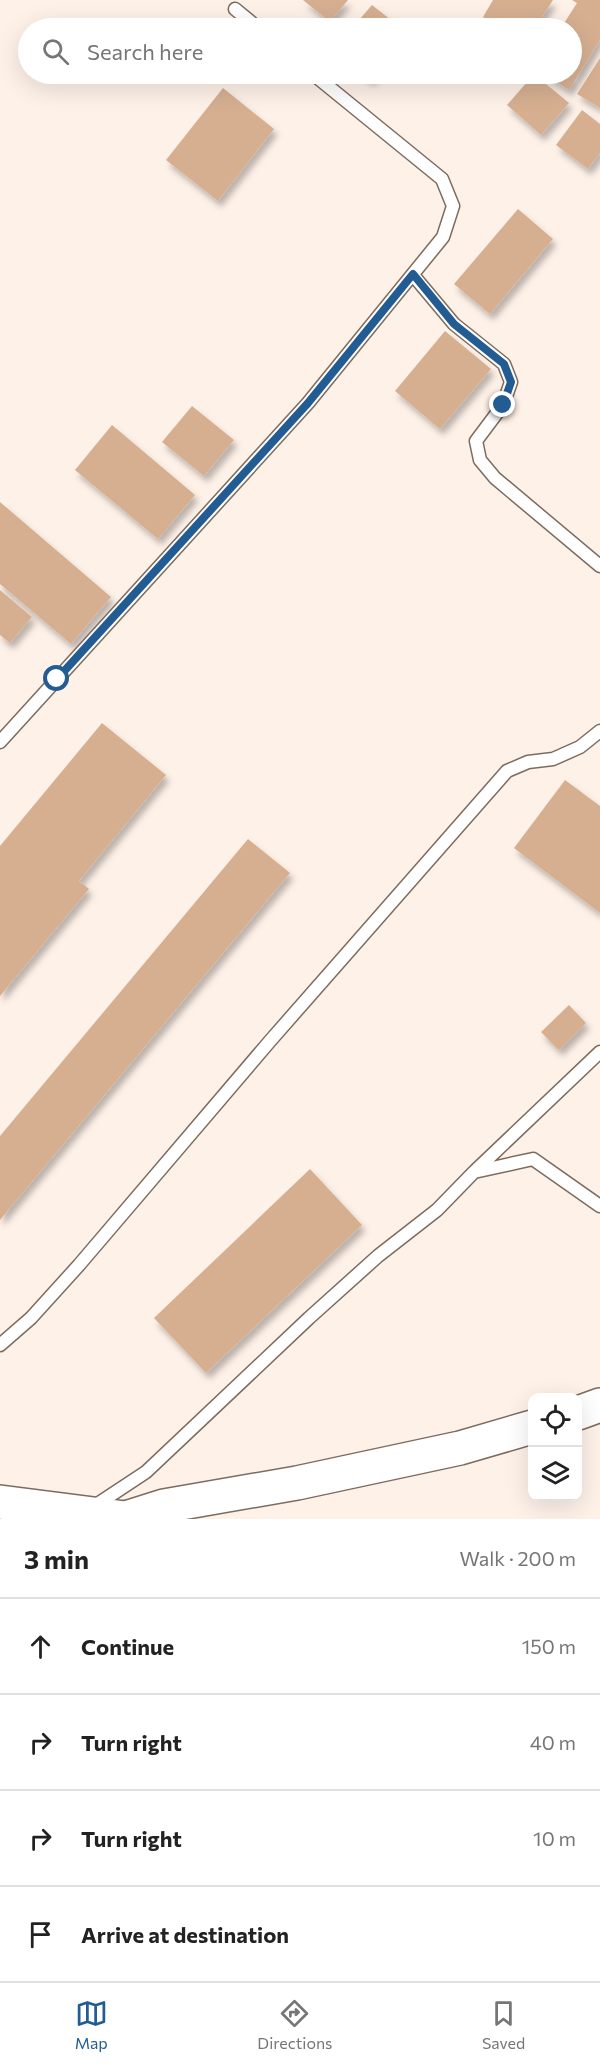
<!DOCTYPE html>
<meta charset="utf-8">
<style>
body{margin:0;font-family:Commissioner,sans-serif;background:#f6f6f6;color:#222}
.controls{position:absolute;right:18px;bottom:18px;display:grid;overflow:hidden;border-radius:12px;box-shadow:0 6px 24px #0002}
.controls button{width:54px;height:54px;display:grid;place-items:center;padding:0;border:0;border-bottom:2px solid #e0e0e0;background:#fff;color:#222;font:30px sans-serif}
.stop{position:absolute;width:18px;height:18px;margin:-14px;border:4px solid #225c93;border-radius:50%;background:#fff}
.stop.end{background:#225c93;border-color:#fff;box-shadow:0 2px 6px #0008}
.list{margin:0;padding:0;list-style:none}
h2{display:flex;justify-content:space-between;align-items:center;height:78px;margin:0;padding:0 24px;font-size:26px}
h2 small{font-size:20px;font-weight:400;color:#767676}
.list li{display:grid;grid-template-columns:39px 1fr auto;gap:18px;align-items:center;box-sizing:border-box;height:96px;padding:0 24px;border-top:2px solid #e0e0e0}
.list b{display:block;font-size:22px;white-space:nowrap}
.list em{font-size:20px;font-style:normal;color:#767676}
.icon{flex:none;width:33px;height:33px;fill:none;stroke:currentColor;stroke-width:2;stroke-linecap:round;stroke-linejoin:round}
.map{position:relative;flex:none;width:600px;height:1519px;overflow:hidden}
.search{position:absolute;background:#fff;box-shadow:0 6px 24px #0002;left:18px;right:18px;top:18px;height:66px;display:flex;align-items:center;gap:15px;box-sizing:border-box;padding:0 21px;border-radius:33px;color:#767676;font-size:22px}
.sheet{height:462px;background:#fff}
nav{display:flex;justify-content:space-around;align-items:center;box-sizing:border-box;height:84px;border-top:2px solid #e0e0e0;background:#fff;font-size:16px;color:#767676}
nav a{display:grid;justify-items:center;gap:3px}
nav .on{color:#225c93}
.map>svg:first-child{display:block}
.building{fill:#d6af91;filter:url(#shadow)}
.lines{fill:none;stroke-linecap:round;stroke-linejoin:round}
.service-casing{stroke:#7d6b5d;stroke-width:15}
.primary-casing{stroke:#7d6b5d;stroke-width:36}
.service{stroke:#fff;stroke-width:12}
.primary{stroke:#fff;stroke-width:33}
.route{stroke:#225c93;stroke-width:8}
</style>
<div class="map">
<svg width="600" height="1519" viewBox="0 0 600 1519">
<defs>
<filter id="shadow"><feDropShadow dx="3.5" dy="6" stdDeviation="3" flood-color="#0004"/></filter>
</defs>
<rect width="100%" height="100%" fill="#fef1e8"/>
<path class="building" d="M303 0H348L330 22Z
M493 0H553L535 28H500L483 17Z
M572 0H600V40L569 90 544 74H572V28H561L577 3Z
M372 5 401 28H352Z
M340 21 349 28H334Z
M600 58V108L577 94Z
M362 74H376L370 80Z
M534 74 569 103 541 135 507 105Z
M223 88 274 129 218 201 166 160Z
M582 110 600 124V153L588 169 556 145Z
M518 209 553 239 490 314 454 284Z
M445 331 491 369 440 429 395 391Z
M192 406 234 440 204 476 162 442Z
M112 425 195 495 158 539 75 470Z
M0 502 111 597 71 644 0 584Z
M0 590 32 617 10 643 0 635Z
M102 723 166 775 79 881 89 889 0 996V846Z
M565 780 600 806V913L514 848Z
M248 839 290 873 0 1220V1136Z
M569 1005 586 1023 559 1050 541 1032Z
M310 1169 362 1225 206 1373 154 1318Z"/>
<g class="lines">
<defs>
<path id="service" d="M235 9 258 28
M413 275 454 324 504 364 511 382 503 405 476 441 480 460 495 478 600 566
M0 742 308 403 443 237 453 206 442 179 313 74
M475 1171 600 1052
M0 1345 31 1318 79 1265 270 1041 507 771 528 762 553 759 580 747 600 731
M93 1507 146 1472 309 1318 378 1256 437 1210 474 1172 533 1159 600 1206"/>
<path id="primary" d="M578 1413 600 1405
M0 1502 133 1519
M126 1518 164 1506 297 1483 460 1448 532 1427"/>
</defs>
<use href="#service" class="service-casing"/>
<use href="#primary" class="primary-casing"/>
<use href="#service" class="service"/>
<use href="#primary" class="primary"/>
</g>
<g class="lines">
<path class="route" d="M57 679 308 403 413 274 454 324 504 364 511 382 503 405"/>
</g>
</svg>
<div class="controls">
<button><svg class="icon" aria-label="locate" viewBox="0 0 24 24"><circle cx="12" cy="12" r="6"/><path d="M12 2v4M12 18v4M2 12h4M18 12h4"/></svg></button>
<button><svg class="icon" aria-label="layers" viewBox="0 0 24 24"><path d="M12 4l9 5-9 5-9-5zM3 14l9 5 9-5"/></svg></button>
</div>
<div class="stop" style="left:57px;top:679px"></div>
<div class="stop end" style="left:503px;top:405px"></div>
<div class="search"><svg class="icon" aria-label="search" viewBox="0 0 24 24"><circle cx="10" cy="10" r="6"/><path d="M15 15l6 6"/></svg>Search here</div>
</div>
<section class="sheet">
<h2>3 min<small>Walk · 200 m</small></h2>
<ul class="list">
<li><svg class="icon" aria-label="ahead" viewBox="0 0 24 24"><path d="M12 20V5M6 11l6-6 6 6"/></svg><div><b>Continue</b></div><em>150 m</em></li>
<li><svg class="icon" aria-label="right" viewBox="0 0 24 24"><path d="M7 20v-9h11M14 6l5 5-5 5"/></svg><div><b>Turn right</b></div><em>40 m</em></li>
<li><svg class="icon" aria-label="right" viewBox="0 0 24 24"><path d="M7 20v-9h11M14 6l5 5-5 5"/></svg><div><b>Turn right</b></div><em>10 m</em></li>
<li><svg class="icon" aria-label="arrive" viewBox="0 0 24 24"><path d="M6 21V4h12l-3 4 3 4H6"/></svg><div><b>Arrive at destination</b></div></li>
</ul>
</section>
<nav>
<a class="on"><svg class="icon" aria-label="map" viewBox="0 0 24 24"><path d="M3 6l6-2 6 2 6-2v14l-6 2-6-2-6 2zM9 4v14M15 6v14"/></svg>Map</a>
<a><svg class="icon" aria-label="directions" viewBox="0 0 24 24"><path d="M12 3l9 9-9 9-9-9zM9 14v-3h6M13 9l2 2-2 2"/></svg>Directions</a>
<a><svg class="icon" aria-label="saved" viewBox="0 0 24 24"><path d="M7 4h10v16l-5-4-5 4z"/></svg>Saved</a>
</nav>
